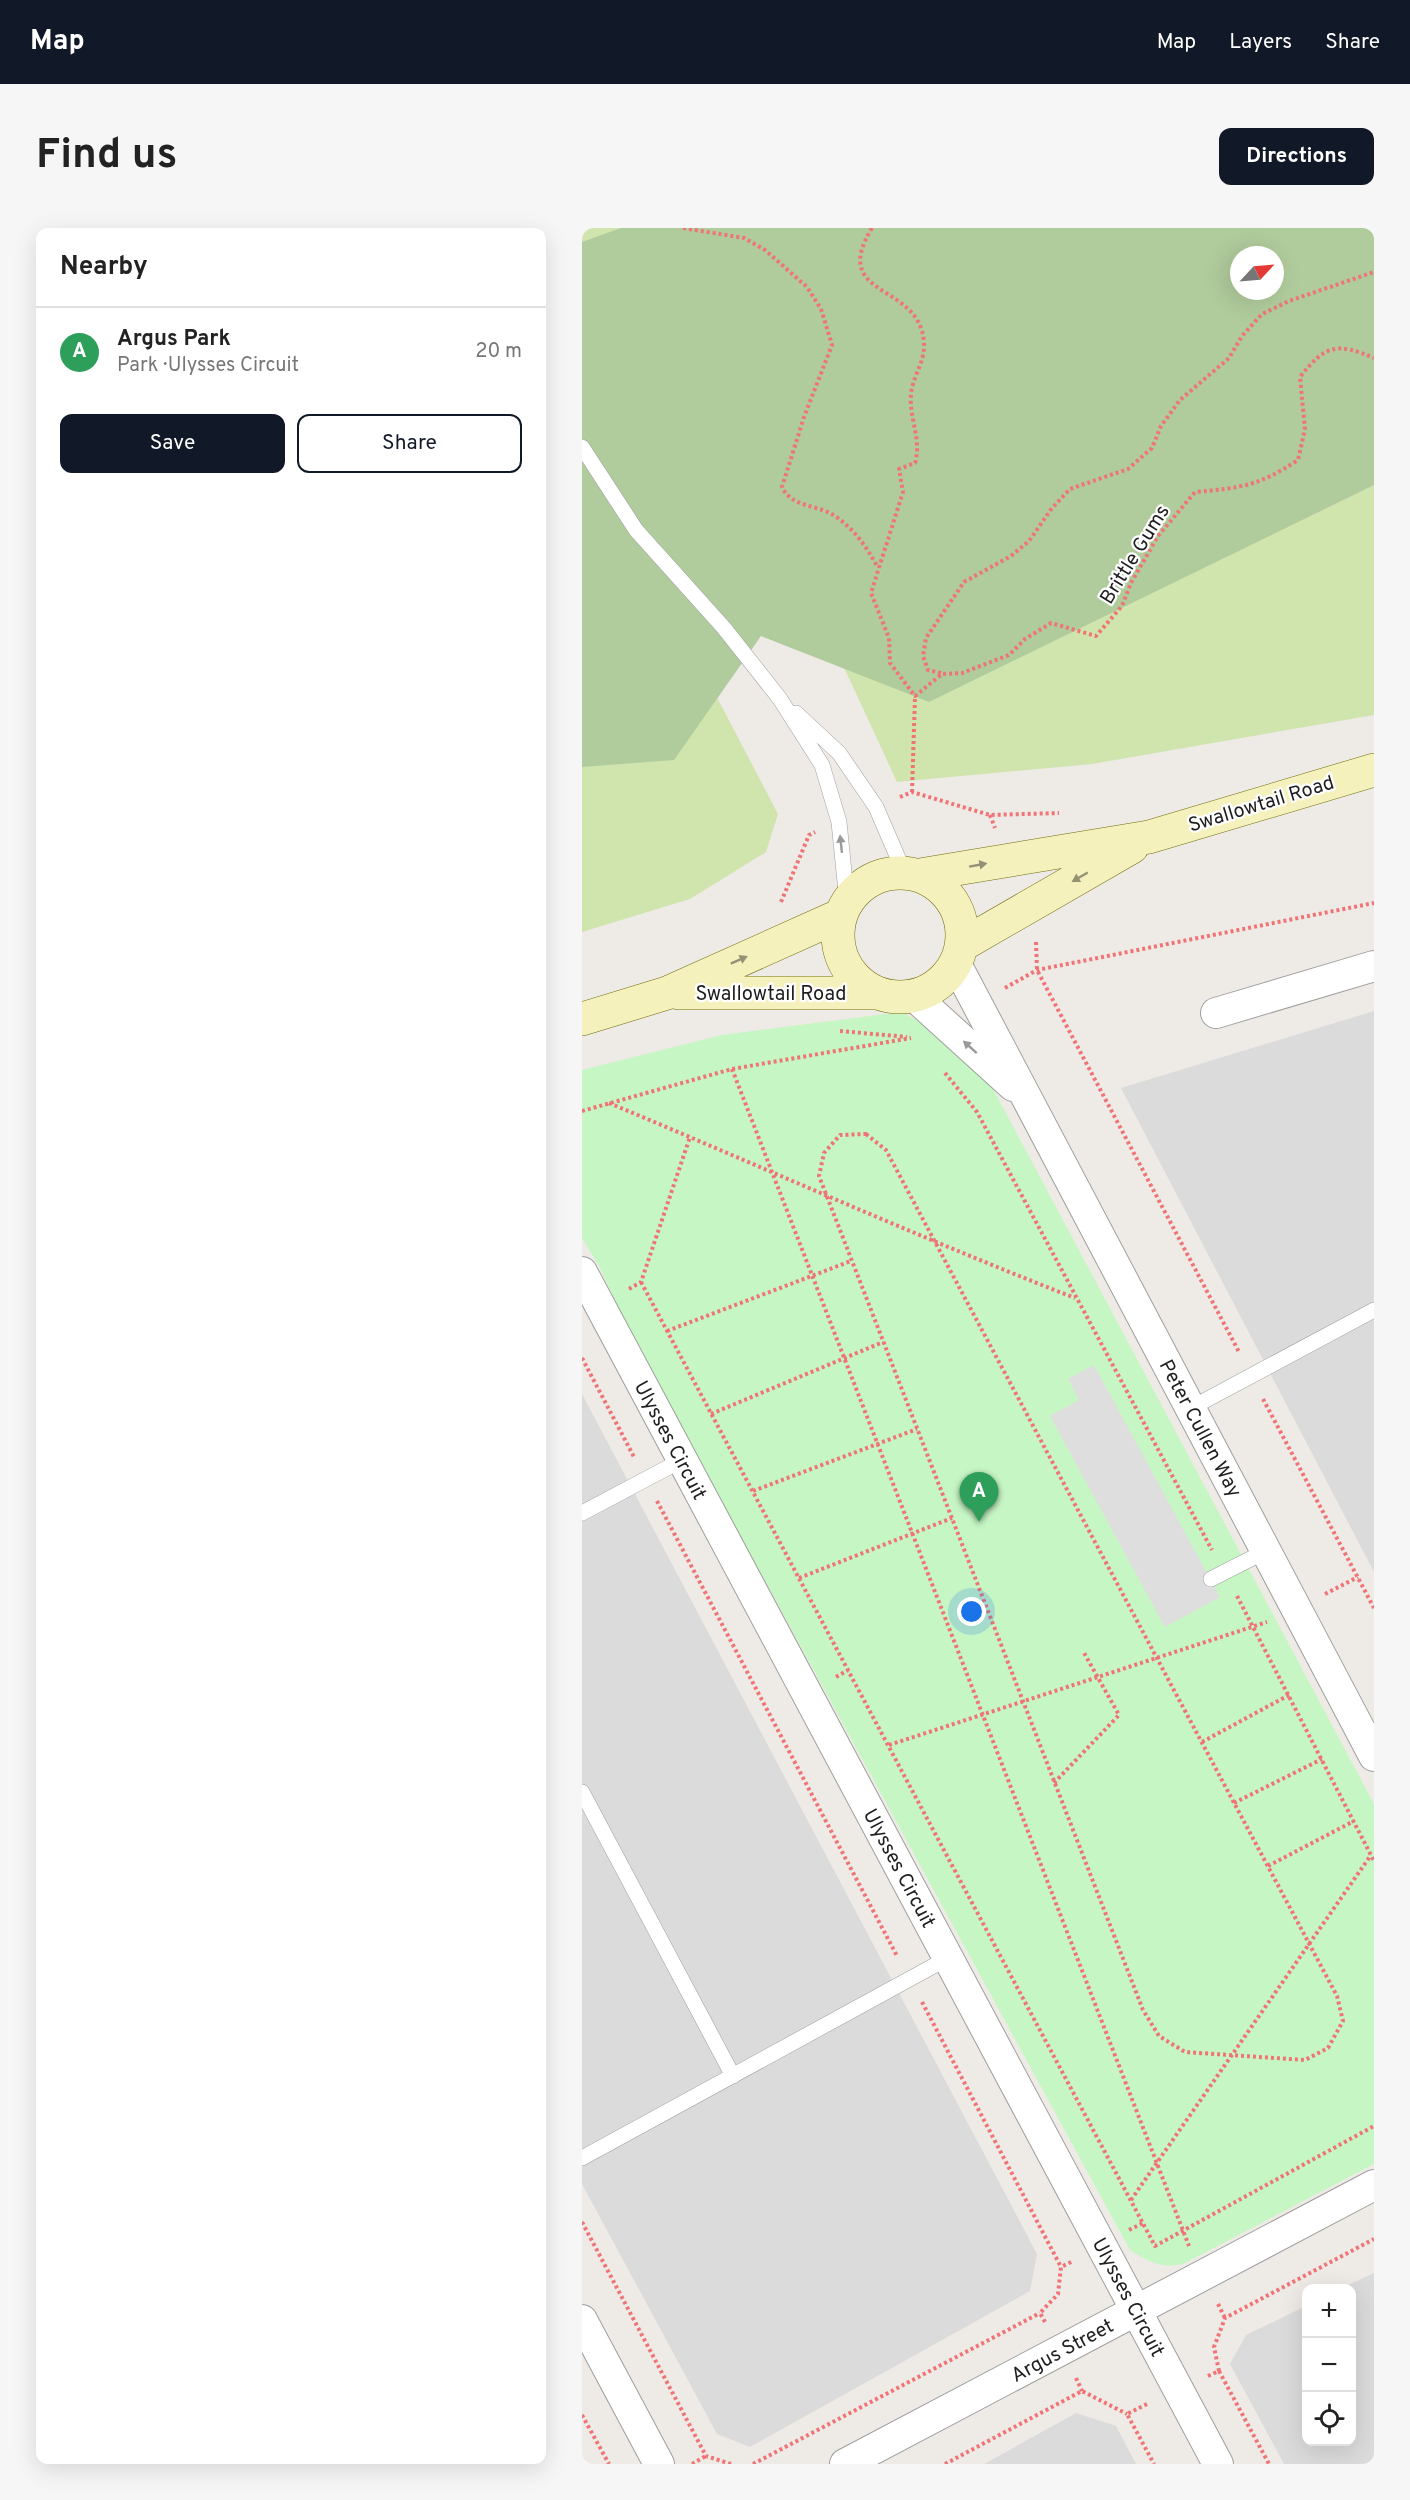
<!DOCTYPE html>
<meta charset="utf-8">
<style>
body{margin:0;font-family:Overpass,sans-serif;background:#f6f6f6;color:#222}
.controls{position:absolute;right:18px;bottom:18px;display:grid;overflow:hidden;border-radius:12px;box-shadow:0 6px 24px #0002}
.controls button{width:54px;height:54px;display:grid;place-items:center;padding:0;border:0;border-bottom:2px solid #e0e0e0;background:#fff;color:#222;font:30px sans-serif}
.compass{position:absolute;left:648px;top:18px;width:54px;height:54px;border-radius:50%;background:#fff;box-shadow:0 6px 24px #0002;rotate:64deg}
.you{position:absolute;left:390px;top:1384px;width:21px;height:21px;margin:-15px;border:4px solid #fff;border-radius:50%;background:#1a73e8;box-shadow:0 0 0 9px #1a73e833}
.badge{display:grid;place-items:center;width:39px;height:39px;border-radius:50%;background:#111827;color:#fff;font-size:20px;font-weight:700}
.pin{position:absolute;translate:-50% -50px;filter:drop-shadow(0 2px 3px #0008)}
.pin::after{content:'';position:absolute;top:32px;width:21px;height:18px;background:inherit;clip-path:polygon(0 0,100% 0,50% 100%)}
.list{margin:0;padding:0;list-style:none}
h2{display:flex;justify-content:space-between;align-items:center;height:78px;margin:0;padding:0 24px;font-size:26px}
h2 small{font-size:20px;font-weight:400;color:#767676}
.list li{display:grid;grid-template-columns:39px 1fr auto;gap:18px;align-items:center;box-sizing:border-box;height:90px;padding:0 24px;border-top:2px solid #e0e0e0}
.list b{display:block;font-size:22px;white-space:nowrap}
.list p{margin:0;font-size:20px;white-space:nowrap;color:#767676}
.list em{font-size:20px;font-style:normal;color:#767676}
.actions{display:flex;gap:12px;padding:18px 24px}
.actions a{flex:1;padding:14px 0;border:2px solid #111827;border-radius:12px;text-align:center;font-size:21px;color:#111827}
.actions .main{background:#111827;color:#fff}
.icon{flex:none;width:33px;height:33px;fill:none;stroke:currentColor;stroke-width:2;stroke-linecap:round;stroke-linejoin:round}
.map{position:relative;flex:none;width:792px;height:2236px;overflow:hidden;border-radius:12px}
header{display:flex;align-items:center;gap:36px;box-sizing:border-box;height:84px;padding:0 30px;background:#111827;color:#fff}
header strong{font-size:28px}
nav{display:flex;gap:33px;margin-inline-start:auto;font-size:21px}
.intro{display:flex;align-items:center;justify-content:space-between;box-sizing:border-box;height:144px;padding:0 36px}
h1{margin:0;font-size:42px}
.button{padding:15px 27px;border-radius:12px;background:#111827;color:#fff;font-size:21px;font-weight:700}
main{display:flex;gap:36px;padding:0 36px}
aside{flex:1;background:#fff;border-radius:12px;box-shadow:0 6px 24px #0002}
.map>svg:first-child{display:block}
.residential{fill:#dcdbdb}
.grass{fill:#d0e5ae;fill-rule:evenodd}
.forest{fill:#b0cb9c;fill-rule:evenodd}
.park{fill:#c7f6c5}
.parking{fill:#dedede}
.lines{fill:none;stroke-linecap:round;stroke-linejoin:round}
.lane-casing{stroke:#9f9f9f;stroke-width:16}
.street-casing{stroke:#9f9f9f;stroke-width:32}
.secondary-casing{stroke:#6e6d0c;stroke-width:34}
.path{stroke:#f07476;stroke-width:4;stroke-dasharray:3 3;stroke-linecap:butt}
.lane{stroke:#fff;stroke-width:15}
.street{stroke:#fff;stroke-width:30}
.secondary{stroke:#f5f1bc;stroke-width:33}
.oneway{fill:#9a9a9a}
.oneway2{fill:#949275}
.labels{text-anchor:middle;stroke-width:4.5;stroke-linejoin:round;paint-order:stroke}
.street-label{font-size:20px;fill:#1e1e1e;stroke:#fff}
</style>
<header>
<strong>Map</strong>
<nav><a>Map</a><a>Layers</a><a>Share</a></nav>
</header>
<div class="intro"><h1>Find us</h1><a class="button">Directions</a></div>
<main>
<aside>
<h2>Nearby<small></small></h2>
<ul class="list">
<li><span class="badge" style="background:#2e9e5b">A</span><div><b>Argus Park</b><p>Park · Ulysses Circuit</p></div><em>20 m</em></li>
</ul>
<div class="actions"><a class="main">Save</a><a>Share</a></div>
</aside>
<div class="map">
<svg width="792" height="2236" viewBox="0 0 792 2236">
<rect width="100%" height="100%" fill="#eeeae5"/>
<path class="residential" d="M792 783V1344L539 860Z
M0 1166 455 2026 448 2063 168 2219 135 2206 0 1956Z
M792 2045V2236H702L648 2136 664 2107 724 2078V2214H770V2060H760Z
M494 2185 534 2198 554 2236H402Z"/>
<path class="grass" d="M0 0H792V487L510 536 315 554 228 366 117 435 196 586 184 624 108 671 0 704ZM657 27H693V63H657Z"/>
<path class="forest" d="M39 0H792V257L347 474 179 408 92 532 0 539V14ZM657 27H693V63H657Z"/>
<path class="park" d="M319 784 375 813 409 857 792 1576V1936L603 2035C581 2042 567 2034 548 2022L49 1107 17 1038 0 1010V842L140 807Z"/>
<path class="parking" d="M512 1137 638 1369 583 1399 468 1188 497 1172 486 1151Z"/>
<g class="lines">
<defs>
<path id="lane" d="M0 219 54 302 142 400 198 471 240 537 257 594 265 674
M214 485 257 525 294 579 322 644
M609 1180 792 1082
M0 1285 100 1232
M629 1351 684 1323
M0 1564 151 1848
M0 1930 366 1730"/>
<path id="street" d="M374 736 792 1528
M332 768 431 858
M634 785 792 738
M0 1044 636 2236
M0 2092 77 2236
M263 2236 792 1957"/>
<path id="secondary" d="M256 707a62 62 0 1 1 124 0a62 62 0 1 1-124 0Z
M338 647 567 609 792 542
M380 717 550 619
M97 765H293
M0 791 85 765 259 687"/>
</defs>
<use href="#lane" class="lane-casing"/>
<use href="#street" class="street-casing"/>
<use href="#secondary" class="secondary-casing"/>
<path class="path" d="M101 0 162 10 183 22 225 59 239 81 250 117 222 189 200 259C210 280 235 276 253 288 272 301 284 318 295 338
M290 0C250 65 323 56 339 100 349 130 331 143 329 167 327 191 340 211 333 235L317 241 321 264 289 365 307 410 308 435 333 468 360 446 380 445 427 427 443 411 469 395 514 408 540 378 549 355 576 308 613 264C658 260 677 258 716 232L723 201 718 149C743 117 755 114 792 130
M359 445 346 442 341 428 344 410 382 354 429 328 447 313 470 280 488 261 546 241 570 220 579 198 598 172 647 130 660 108 680 86 707 73 792 44
M330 564 333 468
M318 569 330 564 408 587 477 585
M408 587 413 600
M199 674 227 607 233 604
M454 714 455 742 657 1124
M423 760 455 742 792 675
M258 803 325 809
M150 841 607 2018
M363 845 395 884 630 1322
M27 875C183 940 336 1009 493 1070
M0 883 150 841 329 810
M284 906 304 922 755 1768 761 1793 746 1820 723 1832 603 1824 577 1808 561 1782 237 948 242 925 258 907Z
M59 1054 573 2018 792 1898
M47 1061 59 1054 108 909
M85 1103 269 1033
M0 1130 52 1229
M681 1171 792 1380
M129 1186 301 1114
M171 1263 335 1201
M75 1273 315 1728
M217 1350 370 1290
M743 1366 776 1349
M655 1368 792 1633
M254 1449 266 1442
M620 1514 707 1467
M307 1517 685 1394
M472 1555 537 1487 501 1423
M652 1575 740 1531
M686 1638 772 1593
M340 1774 479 2039
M549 1972 789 1627
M0 1994 124 2228 149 2236
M547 2002 561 1995
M636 2076 643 2090
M463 2094 458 2085 476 2066 479 2039 491 2033
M637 2143 687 2236
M626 2148 637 2143 632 2119 643 2090 792 2011
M494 2150 500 2163
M565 2176 545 2186 572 2236
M0 2187 27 2236
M110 2236 124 2228
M171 2236 458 2085
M363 2236 500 2163 545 2186"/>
<use href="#lane" class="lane"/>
<use href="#street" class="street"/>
<use href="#secondary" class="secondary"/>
</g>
<defs><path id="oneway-solid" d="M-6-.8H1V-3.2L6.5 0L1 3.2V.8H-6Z" transform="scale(1.5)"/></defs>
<g class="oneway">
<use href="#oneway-solid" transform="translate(259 616) rotate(-96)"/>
<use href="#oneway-solid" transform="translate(388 819) rotate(-138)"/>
</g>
<g class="oneway2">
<use href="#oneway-solid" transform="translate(396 637) rotate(-10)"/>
<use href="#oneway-solid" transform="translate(498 649) rotate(150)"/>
<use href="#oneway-solid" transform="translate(157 732) rotate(-24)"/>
</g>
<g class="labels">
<g class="street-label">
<text transform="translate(552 326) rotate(-58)" y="7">Brittle Gums</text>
<text transform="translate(679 575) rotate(-17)" y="7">Swallowtail Road</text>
<text x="189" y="772">Swallowtail Road</text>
<text transform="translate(619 1200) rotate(62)" y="7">Peter Cullen Way</text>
<text transform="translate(89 1212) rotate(62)" y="7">Ulysses Circuit</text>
<text transform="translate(318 1640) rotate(62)" y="7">Ulysses Circuit</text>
<text transform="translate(547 2069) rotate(62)" y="7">Ulysses Circuit</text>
<text transform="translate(480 2122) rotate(-28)" y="7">Argus Street</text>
</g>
</g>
</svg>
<div class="controls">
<button>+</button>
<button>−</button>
<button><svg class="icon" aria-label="locate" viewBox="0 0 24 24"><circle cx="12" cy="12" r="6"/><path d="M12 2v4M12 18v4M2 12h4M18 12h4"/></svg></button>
</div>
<svg class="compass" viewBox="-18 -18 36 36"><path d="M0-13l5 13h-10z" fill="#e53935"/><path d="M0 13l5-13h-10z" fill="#767676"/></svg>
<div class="you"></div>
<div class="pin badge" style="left:397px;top:1294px;background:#2e9e5b">A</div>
</div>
</main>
